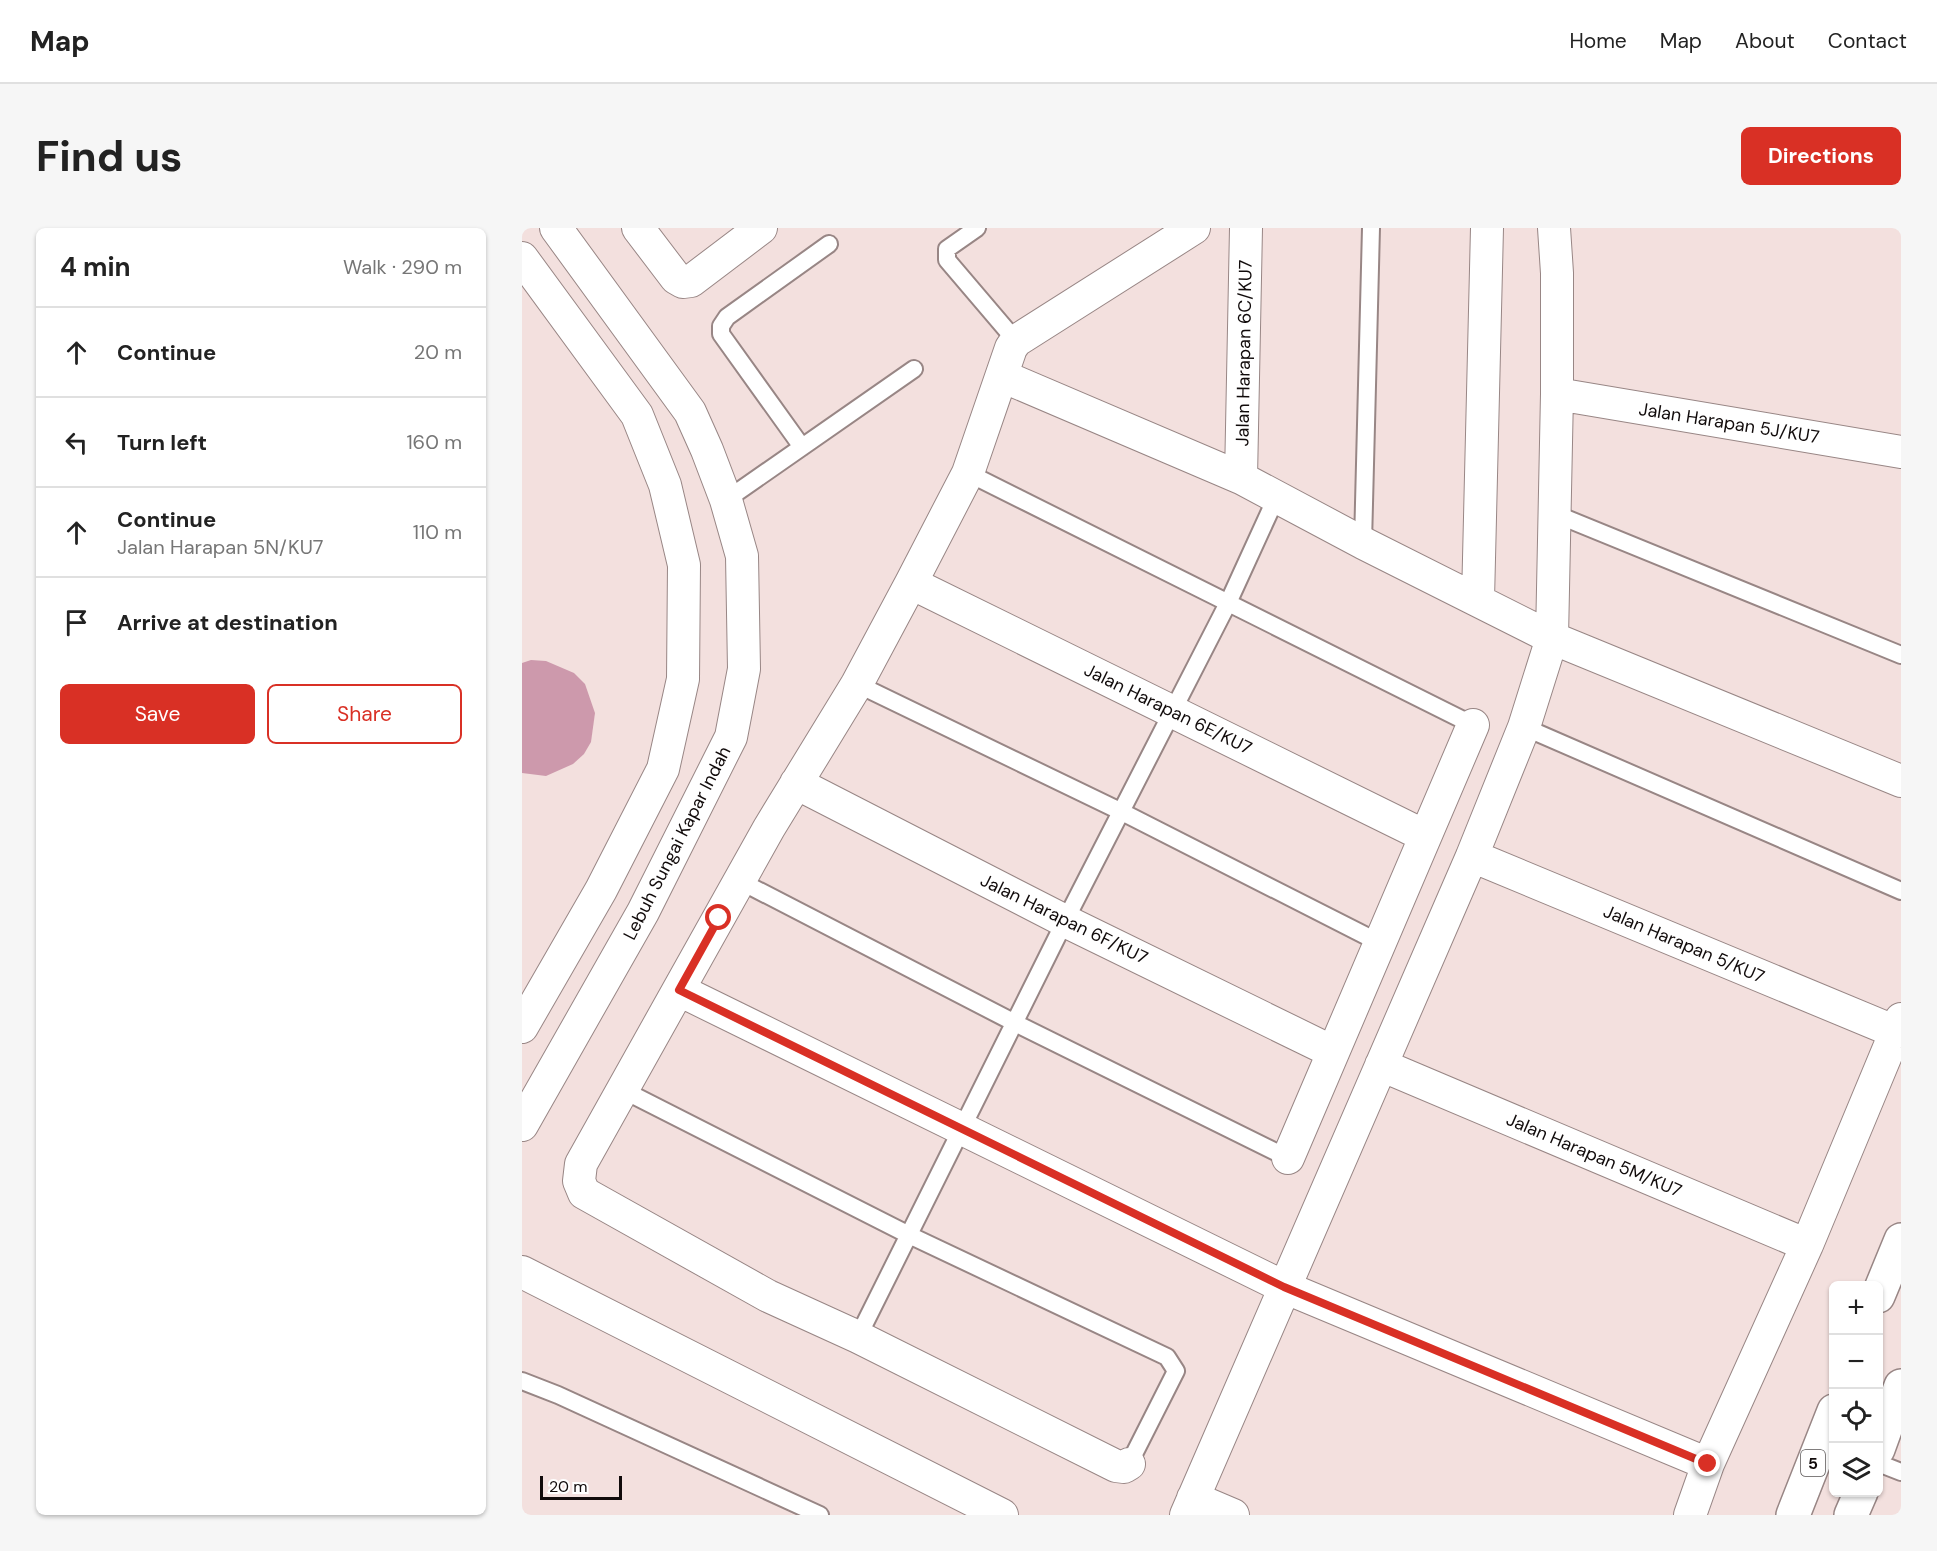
<!DOCTYPE html>
<meta charset="utf-8">
<style>
body{margin:0;font-family:"DM Sans",sans-serif;background:#f6f6f6;color:#222}
.controls{position:absolute;right:18px;bottom:18px;display:grid;overflow:hidden;border-radius:9px;box-shadow:0 2px 4px #0004}
.controls button{width:54px;height:54px;display:grid;place-items:center;padding:0;border:0;border-bottom:2px solid #e0e0e0;background:#fff;color:#222;font:30px sans-serif}
.scale{position:absolute;left:18px;bottom:15px;width:82px;box-sizing:border-box;padding-left:6px;border:3px solid #110b0b;border-top:0;font-size:16px;line-height:21px;white-space:nowrap;color:#110b0b;-webkit-text-stroke:4px #fff;paint-order:stroke}
.stop{position:absolute;width:18px;height:18px;margin:-14px;border:4px solid #d93025;border-radius:50%;background:#fff}
.stop.end{background:#d93025;border-color:#fff;box-shadow:0 2px 6px #0008}
.list{margin:0;padding:0;list-style:none}
h2{display:flex;justify-content:space-between;align-items:center;height:78px;margin:0;padding:0 24px;font-size:26px}
h2 small{font-size:20px;font-weight:400;color:#767676}
.list li{display:grid;grid-template-columns:39px 1fr auto;gap:18px;align-items:center;box-sizing:border-box;height:90px;padding:0 24px;border-top:2px solid #e0e0e0}
.list b{display:block;font-size:22px;white-space:nowrap}
.list p{margin:0;font-size:20px;white-space:nowrap;color:#767676}
.list em{font-size:20px;font-style:normal;color:#767676}
.actions{display:flex;gap:12px;padding:18px 24px}
.actions a{flex:1;padding:14px 0;border:2px solid #d93025;border-radius:9px;text-align:center;font-size:21px;color:#d93025}
.actions .main{background:#d93025;color:#fff}
.icon{flex:none;width:33px;height:33px;fill:none;stroke:currentColor;stroke-width:2;stroke-linecap:round;stroke-linejoin:round}
.map{position:relative;flex:none;width:1379px;height:1287px;overflow:hidden;border-radius:9px}
header{display:flex;align-items:center;gap:36px;box-sizing:border-box;height:84px;padding:0 30px;background:#fff;border-bottom:2px solid #e0e0e0}
header strong{font-size:28px}
nav{display:flex;gap:33px;margin-inline-start:auto;font-size:21px}
.intro{display:flex;align-items:center;justify-content:space-between;box-sizing:border-box;height:144px;padding:0 36px}
h1{margin:0;font-size:42px}
.button{padding:15px 27px;border-radius:9px;background:#d93025;color:#fff;font-size:21px;font-weight:700}
main{display:flex;gap:36px;padding:0 36px}
aside{flex:1;background:#fff;border-radius:9px;box-shadow:0 2px 4px #0004}
.map>svg:first-child{display:block}
.building{fill:#cd99ac}
.lines{fill:none;stroke-linecap:round;stroke-linejoin:round}
.service-casing{stroke:#988685;stroke-width:20}
.minor-casing{stroke:#988685;stroke-width:34}
.trunk-casing{stroke:#988685;stroke-width:36}
.service{stroke:#fff;stroke-width:16}
.minor{stroke:#fff;stroke-width:32}
.trunk{stroke:#fff;stroke-width:33}
.route{stroke:#d93025;stroke-width:8}
.labels{text-anchor:middle;stroke-width:6;stroke-linejoin:round;paint-order:stroke}
.shield{fill:#fff;stroke:#585454;stroke-width:1.5}
.shield-label{font-size:16px;font-weight:bold;fill:#110b0b}
.street-label{font-size:18px;fill:#110b0b;stroke:#fff}
</style>
<header>
<strong>Map</strong>
<nav><a>Home</a><a>Map</a><a>About</a><a>Contact</a></nav>
</header>
<div class="intro"><h1>Find us</h1><a class="button">Directions</a></div>
<main>
<aside>
<h2>4 min<small>Walk · 290 m</small></h2>
<ul class="list">
<li><svg class="icon" aria-label="ahead" viewBox="0 0 24 24"><path d="M12 20V5M6 11l6-6 6 6"/></svg><div><b>Continue</b></div><em>20 m</em></li>
<li><svg class="icon" aria-label="left" viewBox="0 0 24 24"><path d="M17 20v-9H6M10 6l-5 5 5 5"/></svg><div><b>Turn left</b></div><em>160 m</em></li>
<li><svg class="icon" aria-label="ahead" viewBox="0 0 24 24"><path d="M12 20V5M6 11l6-6 6 6"/></svg><div><b>Continue</b><p>Jalan Harapan 5N/KU7</p></div><em>110 m</em></li>
<li><svg class="icon" aria-label="arrive" viewBox="0 0 24 24"><path d="M6 21V4h12l-3 4 3 4H6"/></svg><div><b>Arrive at destination</b></div></li>
</ul>
<div class="actions"><a class="main">Save</a><a>Share</a></div>
</aside>
<div class="map">
<svg width="1379" height="1287" viewBox="0 0 1379 1287">
<rect width="100%" height="100%" fill="#f3e0de"/>
<path class="building" d="M9 432 24 433 52 445 63 456 73 485 69 514 62 526 51 536 24 548 0 545V435Z"/>
<g class="lines">
<defs>
<path id="service" d="M455 0 425 21V32L494 113
M280 219 199 106V98L205 89 307 16
M446 245 951 497
M204 272 392 141
M1031 285 1379 427
M841 315 849 0
M335 456 600 584 858 715
M1002 499 1379 663
M218 653 493 795 766 930
M101 862 387 1007 645 1129 654 1143 607 1236
M336 1109 543 693 706 375 754 270
M0 1153 36 1167 298 1287
M1356 1235 1379 1244"/>
<path id="minor" d="M116 0 154 50 161 54 169 53 239 0
M0 30 115 187 143 257 162 337 161 451 141 541 79 662 0 799
M480 148 719 250 841 315 1030 410 1379 553
M1035 166 1379 224
M719 250 724 0
M389 355 903 608
M956 372 965 0
M274 555 543 693 811 824
M950 628 1374 804
M157 762 762 1059 1186 1236
M859 837 1285 1017
M0 897 121 684 209 509 222 441 220 328 204 272 185 222 168 184 34 0
M766 930 951 497
M0 1044 480 1287
M607 1236 602 1239 594 1238 336 1109 246 1068 62 965 57 953 59 936 247 600 335 456 389 355 446 245 489 120 494 113 672 0
M671 1270 711 1287
M664 1287 950 628 1002 499 1030 410 1035 166V45L1032 0
M1168 1287 1186 1236 1285 1017 1379 791"/>
<path id="trunk" d="M1356 1068 1379 1012
M1356 1221 1379 1158
M1271 1287 1312 1183
M1329 1287 1339 1264"/>
</defs>
<use href="#service" class="service-casing"/>
<use href="#minor" class="minor-casing"/>
<use href="#trunk" class="trunk-casing"/>
<use href="#service" class="service"/>
<use href="#minor" class="minor"/>
<use href="#trunk" class="trunk"/>
</g>
<g class="lines">
<path class="route" d="M197 690 157 762 762 1059 1186 1236"/>
</g>
<g class="labels">
<rect class="shield" x="1279" y="1222" width="24" height="26" rx="4.5"/>
<g class="shield-label">
<text x="1291" y="1241">5</text>
</g>
<g class="street-label">
<text transform="translate(722 125) rotate(-89)" y="6">Jalan Harapan 6C/KU7</text>
<text transform="translate(1207 195) rotate(9)" y="6">Jalan Harapan 5J/KU7</text>
<text transform="translate(646 481) rotate(26)" y="6">Jalan Harapan 6E/KU7</text>
<text transform="translate(155 615) rotate(-63)" y="6">Lebuh Sungai Kapar Indah</text>
<text transform="translate(542 691) rotate(26)" y="6">Jalan Harapan 6F/KU7</text>
<text transform="translate(1162 716) rotate(23)" y="6">Jalan Harapan 5/KU7</text>
<text transform="translate(1072 927) rotate(23)" y="6">Jalan Harapan 5M/KU7</text>
</g>
</g>
</svg>
<div class="controls">
<button>+</button>
<button>−</button>
<button><svg class="icon" aria-label="locate" viewBox="0 0 24 24"><circle cx="12" cy="12" r="6"/><path d="M12 2v4M12 18v4M2 12h4M18 12h4"/></svg></button>
<button><svg class="icon" aria-label="layers" viewBox="0 0 24 24"><path d="M12 4l9 5-9 5-9-5zM3 14l9 5 9-5"/></svg></button>
</div>
<div class="scale">20 m</div>
<div class="stop" style="left:197px;top:690px"></div>
<div class="stop end" style="left:1186px;top:1236px"></div>
</div>
</main>
